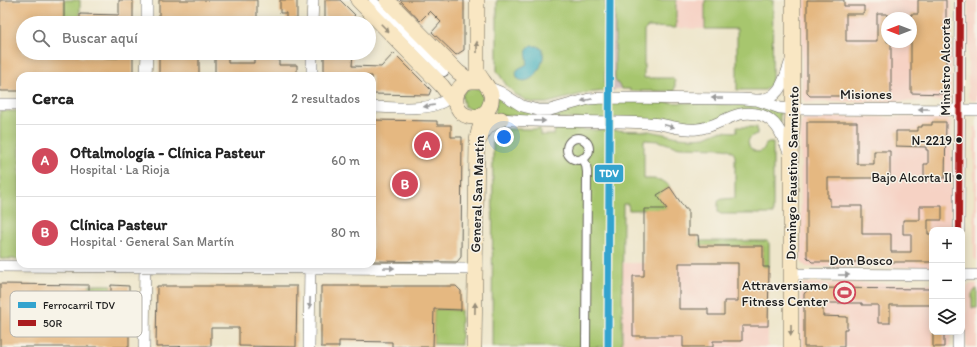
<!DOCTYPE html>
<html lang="es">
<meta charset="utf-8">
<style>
body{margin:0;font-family:Itim,sans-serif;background:#f6f6f6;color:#222}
.controls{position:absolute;right:12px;bottom:12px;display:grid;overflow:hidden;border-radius:8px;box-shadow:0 2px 10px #0003}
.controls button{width:36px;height:36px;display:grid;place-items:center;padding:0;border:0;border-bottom:1px solid #e0e0e0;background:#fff;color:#222;font:20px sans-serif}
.compass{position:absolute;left:881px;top:12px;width:36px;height:36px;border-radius:50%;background:#fff;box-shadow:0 2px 10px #0003;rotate:270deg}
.you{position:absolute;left:504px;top:137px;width:14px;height:14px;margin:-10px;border:3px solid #fff;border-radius:50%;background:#1a73e8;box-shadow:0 0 0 6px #1a73e833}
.badge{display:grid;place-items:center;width:26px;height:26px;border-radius:50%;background:#d1495b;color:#fff;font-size:13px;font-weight:700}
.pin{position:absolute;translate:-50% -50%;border:2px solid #fff;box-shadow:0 1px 4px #0006}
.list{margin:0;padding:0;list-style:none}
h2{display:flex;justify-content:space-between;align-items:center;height:52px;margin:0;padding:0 16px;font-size:17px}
h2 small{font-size:13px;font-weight:400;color:#767676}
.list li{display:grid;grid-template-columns:26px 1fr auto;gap:12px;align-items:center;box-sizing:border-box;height:72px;padding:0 16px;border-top:1px solid #e0e0e0}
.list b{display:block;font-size:15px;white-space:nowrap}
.list p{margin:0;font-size:13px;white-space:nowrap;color:#767676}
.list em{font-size:13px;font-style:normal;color:#767676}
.icon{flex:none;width:22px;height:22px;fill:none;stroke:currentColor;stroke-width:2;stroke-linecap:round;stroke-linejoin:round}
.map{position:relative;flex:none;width:977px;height:347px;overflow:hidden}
.search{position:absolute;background:#fff;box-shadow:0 2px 10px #0003;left:16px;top:16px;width:360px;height:44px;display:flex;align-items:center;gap:10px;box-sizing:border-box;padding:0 14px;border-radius:22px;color:#767676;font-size:15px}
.panel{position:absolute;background:#fff;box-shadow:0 2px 10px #0003;left:16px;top:72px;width:360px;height:196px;border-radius:12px}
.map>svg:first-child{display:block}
.built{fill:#f6d2c4;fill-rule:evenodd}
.industrial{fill:#d1bfbe}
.green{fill:#a7c66e;stroke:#627145}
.water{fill:#3faebc;stroke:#2e656c}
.building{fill:#e5b881;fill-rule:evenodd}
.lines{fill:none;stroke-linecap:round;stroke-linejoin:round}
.pedestrian-casing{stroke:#666359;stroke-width:10}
.minor-casing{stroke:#666359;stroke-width:12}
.secondary-casing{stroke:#666359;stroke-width:16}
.pedestrian{stroke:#fff;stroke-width:8}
.minor{stroke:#fff;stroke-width:11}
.secondary{stroke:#f9e7c3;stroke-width:15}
.bus-1-casing{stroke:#f7f3e8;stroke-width:9}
.bus-1{stroke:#ab1c1f;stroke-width:6}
.rail-1-casing{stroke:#f7f3e8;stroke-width:10}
.rail-1{stroke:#33a3ce;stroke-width:7}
.oneway{fill:#968c78}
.oneway2{fill:#999}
.bus-dot{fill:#1c1c1c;stroke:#f7f3e8;stroke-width:1.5}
.labels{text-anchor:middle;stroke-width:3;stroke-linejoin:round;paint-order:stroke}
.bus-label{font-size:13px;fill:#1c1c1c;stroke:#f7f3e8;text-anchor:end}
.street-label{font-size:14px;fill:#1c1c1c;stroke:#f7f3e8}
.poi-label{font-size:14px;fill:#1c1c1c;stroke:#f7f3e8;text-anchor:end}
.key{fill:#f7f3e8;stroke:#b5b2ab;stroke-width:1}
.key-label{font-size:11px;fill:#1c1c1c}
.line-badge{stroke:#f7f3e8;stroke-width:1.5}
.badge-label{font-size:11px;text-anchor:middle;font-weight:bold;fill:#fff}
</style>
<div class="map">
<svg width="977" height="347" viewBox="0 0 977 347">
<rect width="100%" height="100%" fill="#f7f3e8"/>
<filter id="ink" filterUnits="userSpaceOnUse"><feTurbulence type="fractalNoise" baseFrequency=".025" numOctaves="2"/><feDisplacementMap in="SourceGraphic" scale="8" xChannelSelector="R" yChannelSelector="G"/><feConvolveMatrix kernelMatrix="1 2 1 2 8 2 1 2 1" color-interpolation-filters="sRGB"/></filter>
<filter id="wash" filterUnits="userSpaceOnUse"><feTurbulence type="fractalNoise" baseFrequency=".012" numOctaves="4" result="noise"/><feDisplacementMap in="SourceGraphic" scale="16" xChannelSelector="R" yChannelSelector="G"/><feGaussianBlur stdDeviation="0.9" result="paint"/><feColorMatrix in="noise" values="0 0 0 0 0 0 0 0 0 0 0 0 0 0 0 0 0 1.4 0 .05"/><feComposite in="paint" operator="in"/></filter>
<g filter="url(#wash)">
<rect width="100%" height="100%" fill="#eee6cb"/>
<path class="built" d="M676 0H705V29L676 28Z
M802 0H952L951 97 949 101 807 102 804 101 802 96ZM887 18H911V42H887Z
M968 0H977V101L971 100 968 97Z
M808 117H945L949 119 951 124V230H932V267H807L803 264 801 261V123L804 118Z
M977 126V261L974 258V128Z
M699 241H767L769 243V298H764V305H768V347H622L623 263H698Z
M805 283 932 284V332H951L950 347H800L801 289 802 285Z
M971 284H977V347H966V290L968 286Z"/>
<path class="industrial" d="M605 0H615V80L622 89H615V91H605Z"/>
<path class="green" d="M64 0H80V22H64Z
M497 0H605V91L586 93 547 103H535L527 101 515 94 507 86 497 71Z
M615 0H676V28L648 27 644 31V78H672L675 81V91H630V89H622L615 80Z
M705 0H773L772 83 768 88 765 90H737V29H705Z
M355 15 364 23H349L350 20Z
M105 53H118L117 76H105Z
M476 88C482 90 484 94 484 100 480 111 473 112 464 106L462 96 465 90Z
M498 94 521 108 623 101 759 105 780 112V125L764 113 704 125 494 115Z
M0 111H20V259H0Z
M737 127H757V134C735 140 761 165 766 143H773V214H721L718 212V203L719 200 723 199 735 198V156C733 151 730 149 724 148L681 147 674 146 659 141 644 140V179C654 179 663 178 670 187L658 195 665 206H671L673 209 629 210 628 204H623L622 347H492L493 139H507V129H540V135H554L555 129 649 131 678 137 691 138 705 137 719 131 737 132Z
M699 241H767L769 243V267H763V246H699Z
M89 285H111V310L89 309Z
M976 289H977V308H972V294Z
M434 309 461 310V345L433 344Z"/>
<path class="water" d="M532 46H538L542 49C548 61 531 90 517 78L516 72 518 69 527 64C529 56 522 51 532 46Z"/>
<g id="blocks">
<path class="building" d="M0 0H64V23H23V53H50V54H80V57L118 58V53H133V76H20V91H0Z
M119 0H133V23H80V14L119 15Z
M159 0H257V23H159Z
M280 0H297V19H286V13H280Z
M325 0H340L355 15 350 20 348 23H325Z
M400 0H464V50L456 55 432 32 441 22 430 11 420 21Z
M807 0H844V6H864V14H846V41H877V14H887V42H891V96H810L807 93Z
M918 0H946V94L911 93V14H918Z
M159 53H199V76H159Z
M215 53H228V63H254V53H279V65H297V76H215Z
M324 53H353L352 66 381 67 394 53 431 90 429 95 372 94V76H324Z
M372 120 437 121V125H451V137H462L461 257 457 262 372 261Z
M807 122H857V164H874V151H890V178H828V198H830V206H862V234H891V252H911V234H903V220H920V206H942V220H928V234H932V262H812L807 257Z
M932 122H946L945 178H924V164H928V150H926V147L896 146V131H918V127H922V125H932Z
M670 187 685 209H688V235H698L699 246H763V267H769L768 326H742V341H713V347H683V336H633V276H644V209H667L657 195ZM679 263H738V301H724V315H708V309H679Z
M0 284 89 285V309L111 310V285L129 286V347H0Z
M157 286H297L296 347 239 346V328H211V346L156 347Z
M321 286H456L461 291V310L434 309 433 347H392V342L339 341V347H321Z
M809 288 932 289V305H890V323H878V305H862V303H823V316L847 317V329H844V347H804V294Z
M933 332H944V347H933Z"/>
</g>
</g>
<g filter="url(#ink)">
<use href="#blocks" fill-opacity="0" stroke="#666359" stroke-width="1"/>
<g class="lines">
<defs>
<path id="pedestrian" d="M373 0 444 72
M567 149a11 11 0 1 1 22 0a11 11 0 1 1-22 0Z
M583 158 586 165 587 172 586 347"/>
<path id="minor" d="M147 23V0
M312 23 313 0
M146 76 147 53
M312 76V53
M488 87 500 92 522 106 538 110H550L589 99 604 98 742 99C747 99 751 100 756 100 779 101 784 81 790 63
M757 100 780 108 793 109 977 110
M0 104H20
M372 107C390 107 424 111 440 103 446 101 450 96 455 92
M494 119C507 119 520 121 533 121 572 122 610 121 649 123 665 123 680 131 697 129 721 127 734 107 761 115 779 121 783 139 790 155
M959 230 960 0
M0 266 475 269
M791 274 932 275
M962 275H977
M144 347 145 264
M309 347 310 264
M958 347V332"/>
<path id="secondary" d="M358 0 442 86 456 104
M387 0 458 72 465 77 474 81
M478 81C451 77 448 116 473 117 479 117 485 114 489 108
M480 138C484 128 490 122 501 119
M474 347 477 141C478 133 480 126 483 119 486 111 493 105 491 95 489 85 480 80 477 70V0
M791 347V158L793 109V0"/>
</defs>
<use href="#pedestrian" class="pedestrian-casing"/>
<use href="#minor" class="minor-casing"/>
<use href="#secondary" class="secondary-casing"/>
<use href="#pedestrian" class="pedestrian"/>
<use href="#minor" class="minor"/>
<use href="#secondary" class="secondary"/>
<defs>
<path id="bus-1" d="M959 230 960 0"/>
</defs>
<use href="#bus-1" class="bus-1-casing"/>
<use href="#bus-1" class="bus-1"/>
<defs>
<path id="rail-1" d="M608 347 610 0"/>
</defs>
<use href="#rail-1" class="rail-1-casing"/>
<use href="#rail-1" class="rail-1"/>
</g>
<defs><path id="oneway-solid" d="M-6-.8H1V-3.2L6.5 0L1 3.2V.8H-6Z"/></defs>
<g class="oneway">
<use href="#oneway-solid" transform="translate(385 28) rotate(45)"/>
<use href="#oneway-solid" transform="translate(477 47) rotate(-90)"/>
<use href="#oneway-solid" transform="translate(475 308) rotate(-89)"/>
<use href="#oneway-solid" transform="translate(791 330) rotate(90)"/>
</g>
<g class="oneway2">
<use href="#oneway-solid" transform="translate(717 98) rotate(-180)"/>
<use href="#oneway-solid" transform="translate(587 100) rotate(168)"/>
<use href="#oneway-solid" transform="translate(429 106) rotate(171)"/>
<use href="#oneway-solid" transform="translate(924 109) rotate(-180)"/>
<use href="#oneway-solid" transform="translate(540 121) rotate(1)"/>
<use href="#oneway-solid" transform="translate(669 126) rotate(14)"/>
<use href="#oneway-solid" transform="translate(389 268)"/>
<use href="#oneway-solid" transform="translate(844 275)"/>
<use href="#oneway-solid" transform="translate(310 303) rotate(91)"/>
</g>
</g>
<defs>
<symbol id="stadium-ring" viewBox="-11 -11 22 22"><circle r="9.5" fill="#f7f3e8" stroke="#d1495b" stroke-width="1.5"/><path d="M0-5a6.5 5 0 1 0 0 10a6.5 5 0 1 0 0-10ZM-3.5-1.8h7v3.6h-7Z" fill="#d1495b"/></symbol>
</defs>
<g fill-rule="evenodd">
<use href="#stadium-ring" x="832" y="280" width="25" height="25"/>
</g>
<g class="bus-dot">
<circle cx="959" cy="140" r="3.5"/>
<circle cx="959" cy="177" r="3.5"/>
</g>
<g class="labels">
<g class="bus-label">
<text x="952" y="145">N-2219</text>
<text x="952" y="182">Bajo Alcorta II</text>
</g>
<g class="street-label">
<text transform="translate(945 67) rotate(-90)" y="5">Ministro Alcorta</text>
<text x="866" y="99">Misiones</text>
<text transform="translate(792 173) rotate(-89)" y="5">Domingo Faustino Sarmiento</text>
<text transform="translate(477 194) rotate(-88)" y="5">General San Martín</text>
<text x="861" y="265">Don Bosco</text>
</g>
<g class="poi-label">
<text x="828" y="290">Attraversiamo<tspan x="828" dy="16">Fitness Center</tspan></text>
</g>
</g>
<rect x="10" y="291" width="132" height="46" rx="6" class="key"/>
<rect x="18" y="302" width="18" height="6" fill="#33a3ce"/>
<rect x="18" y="320" width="18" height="6" fill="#ab1c1f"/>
<g class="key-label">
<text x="43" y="309">Ferrocarril TDV</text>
<text x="43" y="327">50R</text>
</g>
<rect class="line-badge" x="594" y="164" width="30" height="19" rx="4" fill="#33a3ce"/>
<g class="badge-label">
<text x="609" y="177">TDV</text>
</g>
</svg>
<div class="controls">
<button>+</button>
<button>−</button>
<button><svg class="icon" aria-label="layers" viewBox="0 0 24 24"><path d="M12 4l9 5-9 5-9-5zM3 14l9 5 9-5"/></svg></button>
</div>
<svg class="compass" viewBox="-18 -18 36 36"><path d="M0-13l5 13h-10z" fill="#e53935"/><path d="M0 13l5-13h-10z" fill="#767676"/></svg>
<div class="you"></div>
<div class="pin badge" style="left:427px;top:145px">A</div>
<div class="pin badge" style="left:405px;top:184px">B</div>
<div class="search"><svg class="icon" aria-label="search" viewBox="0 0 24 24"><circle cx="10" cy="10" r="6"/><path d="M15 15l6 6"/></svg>Buscar aquí</div>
<section class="panel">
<h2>Cerca<small>2 resultados</small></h2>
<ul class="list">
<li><span class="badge">A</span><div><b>Oftalmología - Clínica Pasteur</b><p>Hospital · La Rioja</p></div><em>60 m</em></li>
<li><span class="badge">B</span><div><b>Clínica Pasteur</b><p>Hospital · General San Martín</p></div><em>80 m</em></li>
</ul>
</section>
</div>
